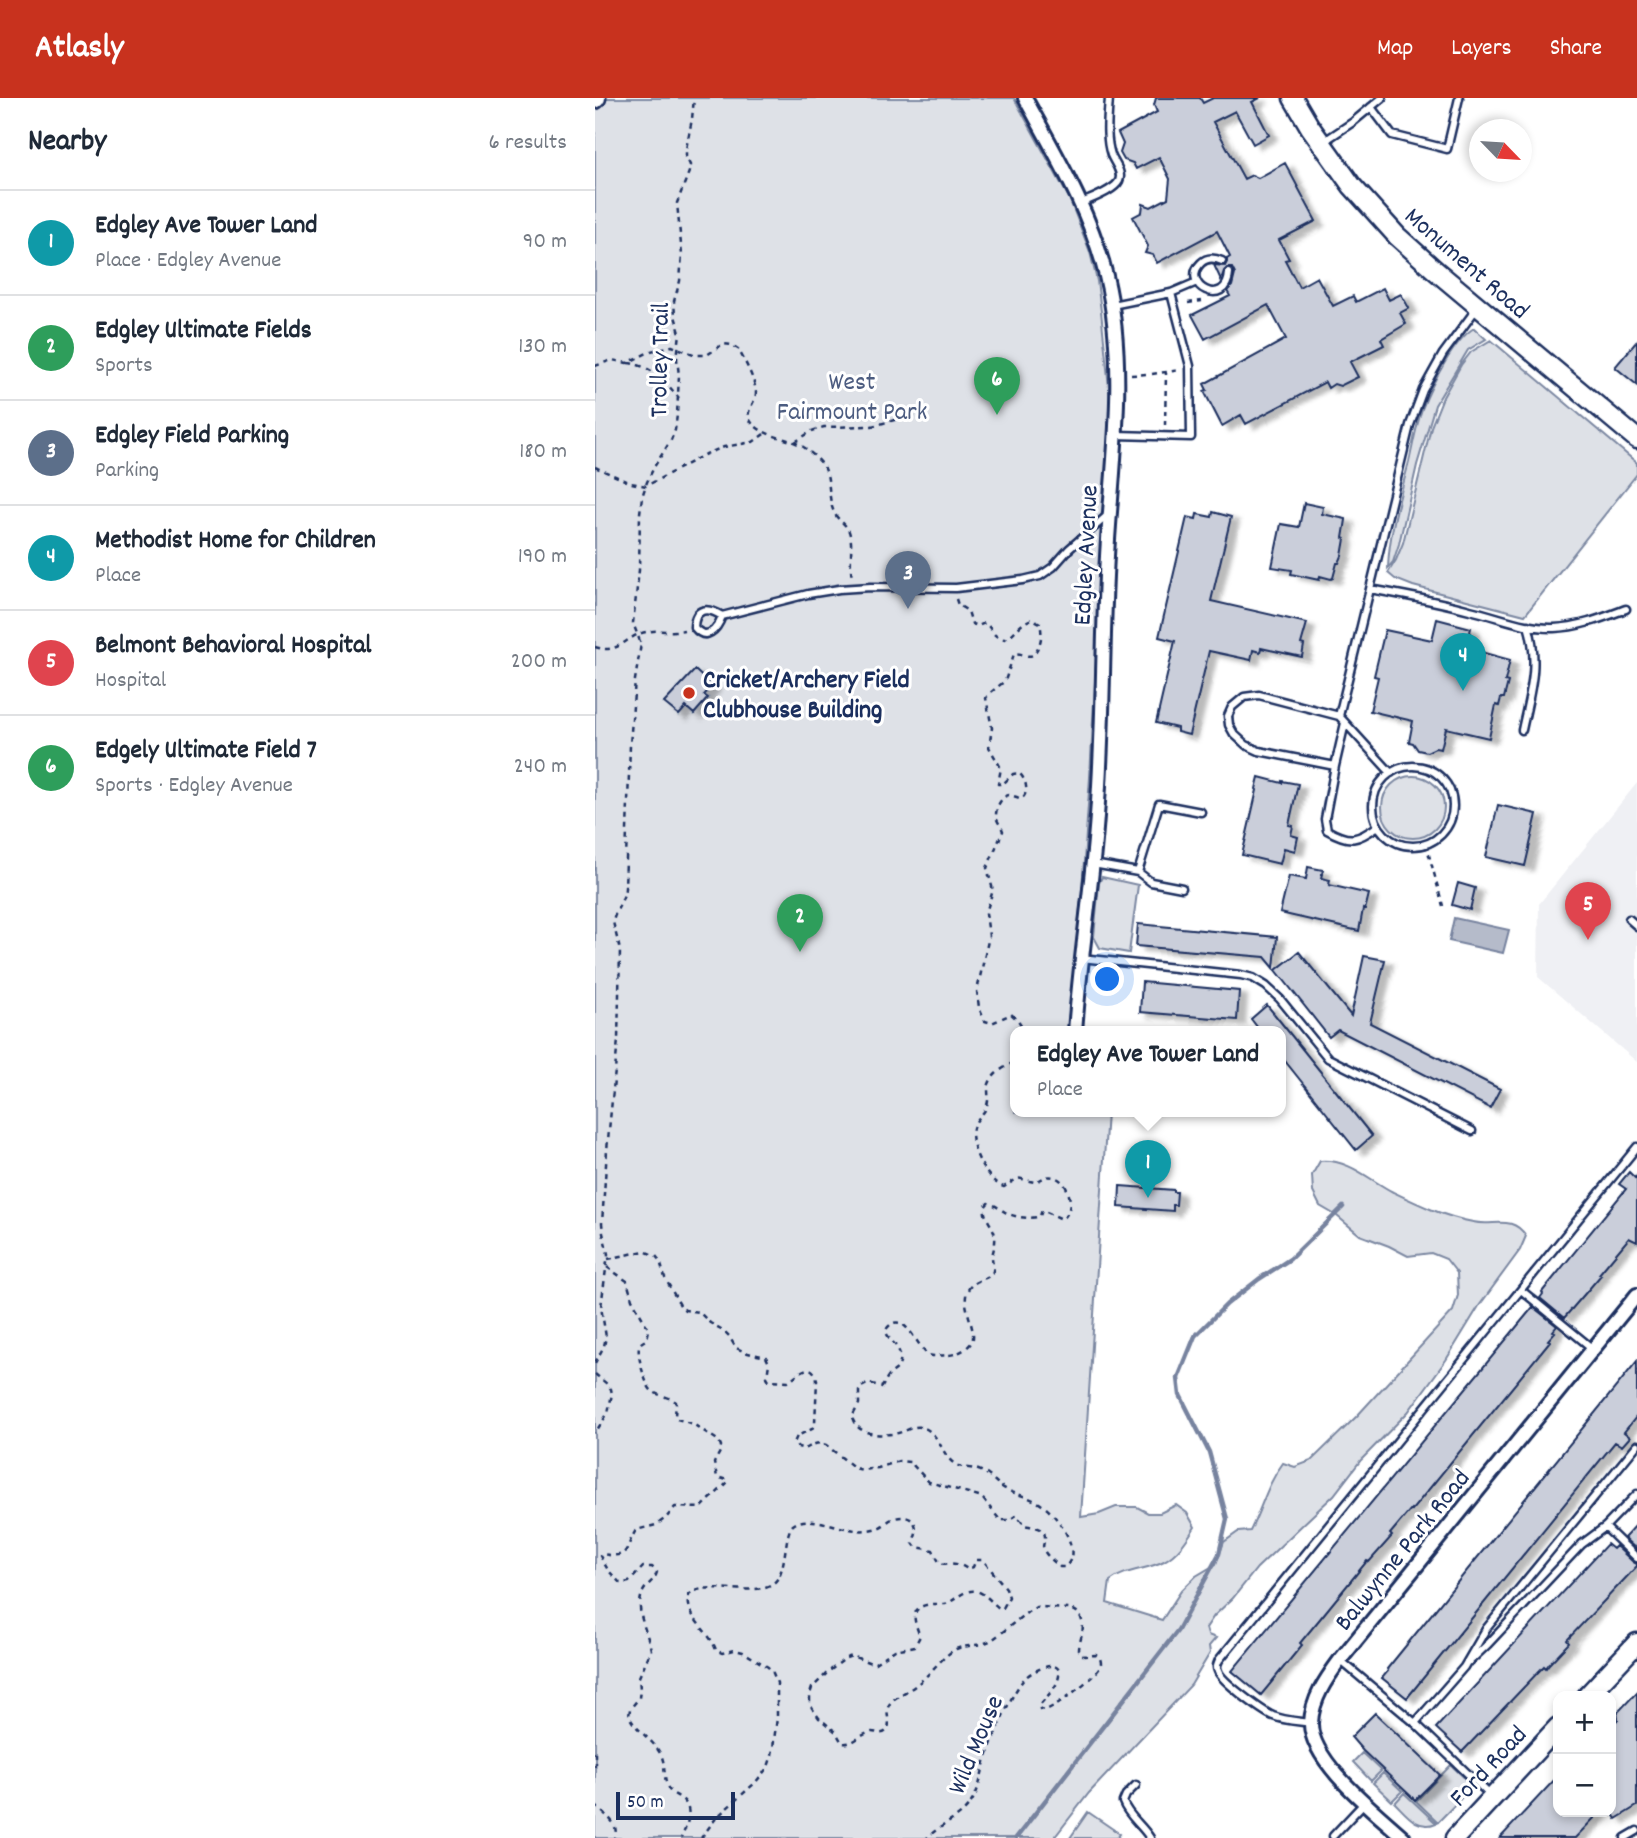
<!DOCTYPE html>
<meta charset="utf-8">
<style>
body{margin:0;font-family:Dekko,sans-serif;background:#f6f6f7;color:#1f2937}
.controls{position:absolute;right:21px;bottom:21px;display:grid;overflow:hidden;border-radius:14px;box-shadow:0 4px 10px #0003}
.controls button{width:63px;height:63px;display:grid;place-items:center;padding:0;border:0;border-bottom:2px solid #e0e1e3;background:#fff;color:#1f2937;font:35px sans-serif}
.compass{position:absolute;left:874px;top:21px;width:63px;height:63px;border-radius:50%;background:#fff;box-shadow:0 4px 10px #0003;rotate:115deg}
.scale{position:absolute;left:21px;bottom:18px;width:119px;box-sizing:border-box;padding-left:7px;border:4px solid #1b2f5e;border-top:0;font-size:19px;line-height:24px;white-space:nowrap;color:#1b2f5e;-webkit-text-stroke:5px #fff;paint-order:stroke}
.you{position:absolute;left:513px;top:882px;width:24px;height:24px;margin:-18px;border:5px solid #fff;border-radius:50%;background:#1a73e8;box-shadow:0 0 0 10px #1a73e833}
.badge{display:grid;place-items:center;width:46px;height:46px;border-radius:50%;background:#c8321e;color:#fff;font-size:23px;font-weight:700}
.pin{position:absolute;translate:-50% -58px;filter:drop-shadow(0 2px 4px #0008)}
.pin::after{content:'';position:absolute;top:37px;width:24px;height:21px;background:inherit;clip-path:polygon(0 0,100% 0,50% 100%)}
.popup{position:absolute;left:415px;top:928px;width:276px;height:91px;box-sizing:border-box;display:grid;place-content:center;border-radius:14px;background:#fff;filter:drop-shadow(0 2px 5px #0005);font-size:23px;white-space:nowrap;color:#747a83}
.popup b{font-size:26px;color:#1f2937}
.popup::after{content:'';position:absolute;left:50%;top:100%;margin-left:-14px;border:14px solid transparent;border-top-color:#fff}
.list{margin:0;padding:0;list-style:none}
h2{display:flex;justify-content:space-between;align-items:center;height:91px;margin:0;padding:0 28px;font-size:30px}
h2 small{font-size:23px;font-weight:400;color:#747a83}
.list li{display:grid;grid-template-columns:46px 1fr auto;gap:21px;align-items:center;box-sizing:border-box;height:105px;padding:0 28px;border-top:2px solid #e0e1e3}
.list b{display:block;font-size:26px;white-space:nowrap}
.list p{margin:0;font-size:23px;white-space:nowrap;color:#747a83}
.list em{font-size:23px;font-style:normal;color:#747a83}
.map{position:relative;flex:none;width:1042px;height:1740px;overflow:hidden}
header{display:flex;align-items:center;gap:42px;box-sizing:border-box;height:98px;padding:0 35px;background:#c8321e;color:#fff}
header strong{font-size:33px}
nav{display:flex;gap:38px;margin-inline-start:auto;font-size:24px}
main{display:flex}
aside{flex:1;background:#fff}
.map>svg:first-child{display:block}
.built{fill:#eff0f4}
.green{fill:#dee1e7;stroke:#7c88a2;stroke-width:2}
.water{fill:#b5bbca;stroke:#77839f;stroke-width:2}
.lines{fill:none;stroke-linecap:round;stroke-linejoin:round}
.stream{stroke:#77839f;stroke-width:4.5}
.building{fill:#caceda;stroke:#1b2f5e;stroke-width:2;filter:url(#shadow)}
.lane-casing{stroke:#1b2f5e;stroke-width:11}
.street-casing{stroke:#1b2f5e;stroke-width:18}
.secondary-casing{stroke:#1b2f5e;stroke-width:23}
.path{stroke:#1b2f5e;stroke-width:2.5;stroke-dasharray:5 5;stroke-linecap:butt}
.lane{stroke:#fff;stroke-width:6}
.street{stroke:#fff;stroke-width:12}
.secondary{stroke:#fff;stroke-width:18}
.poi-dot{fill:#c8321e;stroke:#fff;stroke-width:2.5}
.labels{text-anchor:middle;stroke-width:6;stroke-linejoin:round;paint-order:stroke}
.street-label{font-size:26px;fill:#1b2f5e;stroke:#fff}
.park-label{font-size:26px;fill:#4c5c80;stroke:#fff}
.poi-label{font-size:26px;font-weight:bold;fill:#1b2f5e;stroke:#fff;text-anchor:start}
</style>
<header>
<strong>Atlasly</strong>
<nav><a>Map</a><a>Layers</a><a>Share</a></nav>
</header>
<main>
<aside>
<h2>Nearby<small>6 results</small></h2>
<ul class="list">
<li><span class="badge" style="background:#0f9aa8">1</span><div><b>Edgley Ave Tower Land</b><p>Place · Edgley Avenue</p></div><em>90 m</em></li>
<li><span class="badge" style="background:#2e9e5b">2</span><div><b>Edgley Ultimate Fields</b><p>Sports</p></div><em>130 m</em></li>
<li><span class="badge" style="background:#5c6f8a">3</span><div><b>Edgley Field Parking</b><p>Parking</p></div><em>180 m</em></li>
<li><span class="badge" style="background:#0f9aa8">4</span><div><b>Methodist Home for Children</b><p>Place</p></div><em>190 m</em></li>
<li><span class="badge" style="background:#e0444e">5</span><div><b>Belmont Behavioral Hospital</b><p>Hospital</p></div><em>200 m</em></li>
<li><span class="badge" style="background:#2e9e5b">6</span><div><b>Edgely Ultimate Field 7</b><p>Sports · Edgley Avenue</p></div><em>240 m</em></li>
</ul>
</aside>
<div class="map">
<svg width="1042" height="1740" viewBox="0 0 1042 1740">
<defs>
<filter id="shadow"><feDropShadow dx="8" dy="4.5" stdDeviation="2" flood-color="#0004"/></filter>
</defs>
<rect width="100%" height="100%" fill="#fff"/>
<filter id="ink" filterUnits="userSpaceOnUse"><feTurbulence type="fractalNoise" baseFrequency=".0143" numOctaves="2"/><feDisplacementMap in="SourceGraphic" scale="14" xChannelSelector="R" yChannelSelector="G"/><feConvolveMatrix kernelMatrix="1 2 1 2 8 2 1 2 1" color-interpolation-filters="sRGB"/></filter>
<g filter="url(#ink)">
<path class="built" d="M1042 685V964L943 879 944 806Z"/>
<path class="green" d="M0 0H419L474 100 495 154 502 183 506 213 515 299 495 679 487 791 472 934H420V1014H512L486 1419 504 1416 521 1409H542L553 1415H565L581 1407 592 1415 600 1429C592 1441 583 1456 569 1463 552 1472 531 1471 515 1483L512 1505 567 1522 586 1493 601 1478 621 1466 629 1444 643 1434 655 1433C667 1410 672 1386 688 1365L700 1369 716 1363 762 1318 858 1213 863 1197 862 1175 851 1161 836 1155 813 1158 794 1148 765 1137 742 1118 725 1108 718 1094 717 1077 725 1063C754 1061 773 1081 798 1094 823 1106 850 1119 878 1124 898 1129 917 1116 931 1138L925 1152 884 1208 851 1262 813 1314 766 1362 739 1397 662 1470 638 1500 619 1518 611 1530 613 1537 621 1540 614 1548 615 1555 596 1587 494 1695 459 1740H0Z
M879 230 891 241 873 252 840 307 822 367 804 446 798 464 793 470C794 435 805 398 814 364 818 347 821 328 827 311 836 288 858 243 879 230Z
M896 242 1042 365V376L930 517 818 488 800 481 793 475 801 462 808 445 836 329 848 299 866 267 876 254Z
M787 709a31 31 0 1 1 62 0a31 31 0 1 1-62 0Z
M507 779 543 787 534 855 505 850 499 839 504 785Z
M767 1655 786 1673 776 1683 758 1664Z
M856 1667 878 1688 843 1724 821 1703Z
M788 1675 807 1693 797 1703 778 1685Z
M809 1695 841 1725C823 1733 812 1717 800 1705Z
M493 1714 525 1736 522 1740H475Z"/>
<path class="water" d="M859 820 914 832 908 855 854 843Z"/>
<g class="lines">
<path class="stream" d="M421 1740 583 1532 624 1456 632 1421 614 1354 585 1297 583 1280 600 1238 632 1206 664 1181 695 1161 748 1109"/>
</g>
<path class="building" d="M561 0H605L608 5 618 0H665L657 4 674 37 658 46 640 13 618 24 649 81 657 77 663 80 690 65 721 123 684 142 694 161 690 162 704 189 722 179 738 208 758 198 761 204 788 190 794 202 806 196 814 210 805 215 811 226 786 241 789 247 755 264 763 279 745 288 739 286 733 290 730 284 651 326 646 317 627 328 609 293 612 292 609 286 691 241 673 207 610 241 597 217 635 198 632 193 637 188 640 176 637 170H632L629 173 626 182 619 167 630 168 632 164V161L635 159 622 133 562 165 558 157 550 155 553 148 538 119 547 114 548 106 556 109 573 100 575 81 564 59 541 71 538 65 529 62 525 55 528 46 523 35 562 14 559 7Z
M1042 243V287L1020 269Z
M709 405 728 409 727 416 751 421V422L748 440 750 441 747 458 744 465H742L738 480 736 481 725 478 724 482 696 476 697 472 677 469 686 426 704 429Z
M618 414 636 419 616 503 712 525 706 546 709 547 707 559 666 550 665 554 658 552 656 562 614 553 594 637 582 634V630L561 625 580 543 564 539 592 419 601 421 602 416 617 419Z
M842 521 876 530 871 550 915 562 910 583 913 584 909 600H906L904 608 901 607 894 640 851 630 846 651 840 650 832 654 823 652 818 645 814 644 818 623 775 613 783 579 779 578 790 532 837 542Z
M100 572 117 588 109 597 113 600 99 616 91 609 84 617 69 605Z
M664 679 687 685V683L703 686 694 727 698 728 696 737 703 739 700 753 689 750 685 766 647 757 662 692 661 691Z
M903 707 942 716 930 768 891 759Z
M713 769 728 772 726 780 735 782 734 787 774 796 770 812 768 811 764 833 685 815 694 778 711 781Z
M863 785 880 790 875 812 857 807Z
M543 826 682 839 679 870 670 859 541 848Z
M704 854 756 918 769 858 790 862 775 925 905 991 895 1010 743 932 734 939 681 872Z
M547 884 644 893 642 922 545 914Z
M672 907 777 1038 761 1052 686 958V934H666L656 921Z
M1034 1074 1040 1080 1042 1078V1144L1034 1140 1004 1176 1006 1177 994 1191 969 1220 945 1200 948 1196 947 1194 1031 1091 1024 1086Z
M525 1088 579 1092V1094H582L581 1107H578V1113L524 1109Z
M938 1209 962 1228 958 1233 960 1234 953 1242 955 1243 817 1412 816 1411 795 1436 797 1438 774 1464 772 1463 724 1522 705 1545 707 1547 666 1597 637 1573Z
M1042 1263V1318L1029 1334 1035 1339 1027 1348 1020 1344 812 1600 787 1580 793 1573 792 1571Z
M1042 1426V1452L1029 1440Z
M1012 1446 1018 1451 1021 1448 1038 1464 1042 1466V1468L972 1542 974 1545 954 1566 951 1570 949 1568 867 1654 841 1630Z
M1042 1594V1708L1021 1721 1016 1713V1624L1023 1622 1022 1615Z
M780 1615 845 1677 820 1702 768 1653 756 1639Z
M963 1678V1714H1005L980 1740H905Z"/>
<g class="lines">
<defs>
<path id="lane" d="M776 9 797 37 852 51 864 0
M728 44 758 24 787 0
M485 106C495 101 519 93 524 83 528 74 519 65 516 57 510 39 513 18 514 0
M627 163C620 160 612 159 606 165 584 187 632 212 634 175
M517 207 576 195 602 184
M521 337 596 339 595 268 576 195
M775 491C808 497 842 503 875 512 902 518 931 531 959 530 985 529 1007 520 1031 511
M127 518C122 532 111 544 99 529 100 509 113 509 127 518L213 496 244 491 276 489 361 490 428 482 445 478 458 469 474 451 513 417
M744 618 815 327 828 292 848 256 882 210
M927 632C935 594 945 566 933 527
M778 708a40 40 0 1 1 80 0a40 40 0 1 1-80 0Z
M740 668 750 625
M783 728C762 743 755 745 732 732L730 721 740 668 664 653 651 647 639 636 634 627 633 618 637 609 649 599 664 597 744 618 796 675
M498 766 543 774 556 784 587 790
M543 774 564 706 606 714
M1034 821 1042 828
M486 860 646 877 658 880 671 888 685 901 733 960 877 1033
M926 1192 998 1251
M1010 1429 1042 1460
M745 1562 820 1625 897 1699
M875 1563 893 1546 987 1446 1010 1429 1042 1396
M1016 1618 1018 1619
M716 1625C703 1623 690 1623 678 1618 667 1613 626 1583 623 1573 621 1568 622 1567 624 1562L1042 1049
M820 1625 869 1569 891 1531 1042 1347
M541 1687 531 1697 528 1704C533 1718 547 1727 555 1740
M738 1738 770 1704
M1030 1740 1042 1733"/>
<path id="street" d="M430 0C461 57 496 115 511 178 533 270 517 365 512 458 507 544 509 631 502 718 497 790 485 861 480 934
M809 1740C782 1715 715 1664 716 1625 717 1601 731 1581 745 1562L1042 1197"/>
<path id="secondary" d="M698 0 715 29 757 88 802 138 841 173 1042 341
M0 1 1 0
M992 1598 1042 1545
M860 1740 963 1629"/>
</defs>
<use href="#lane" class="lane-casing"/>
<use href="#street" class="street-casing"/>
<use href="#secondary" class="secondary-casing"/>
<path class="path" d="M593 205 607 203
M33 265C57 268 69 282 84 300
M0 268 17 262 32 265 56 253 77 248 101 257H112L128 246 137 247 143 251C149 261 161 284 161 295 160 307 148 314 157 325 170 340 195 339 210 350 216 355 225 362 229 369 236 380 232 402 240 416 244 424 253 426 255 437 258 451 254 464 257 479
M557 276 585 272
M536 277 553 276
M570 327 571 275
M200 344 217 333 229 329 277 328 326 315
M0 369 36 385 51 388 111 356 129 349 158 344 172 334
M361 501 363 507 373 513 377 526 383 528 390 525C399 532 396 539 410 541 421 535 425 524 438 521L445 525C448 538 446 547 438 557 432 560 426 554 419 556L410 583 395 595 391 600 397 630 394 649 406 670 403 686H408L418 676 424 675C431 681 435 695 426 701 425 700 415 697 414 697 406 698 401 710 401 717 401 723 406 727 408 733L392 770 398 792 391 815 394 838 382 893 384 910 390 923 397 925 416 916 423 922 430 934
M0 549C25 557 30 538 51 534 64 531 76 535 89 532
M831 746 848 808
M13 1161 49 1153 61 1158 65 1163 70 1180 86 1209 90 1212 104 1214 115 1225 128 1232 134 1238 141 1250 153 1255 171 1259 174 1265 172 1279 174 1282 193 1283C203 1277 217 1260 222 1282L220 1325 217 1331 202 1338 199 1345 203 1349 210 1351C218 1347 222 1343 231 1347L260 1370 267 1372 283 1370 304 1363 315 1364 334 1384 384 1398 388 1401 405 1422H414L422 1417 429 1427C438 1429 451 1428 450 1441 449 1446 447 1447 449 1452 451 1458 460 1464 465 1469H470C489 1453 462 1417 447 1407 435 1398 419 1397 407 1389 400 1384 395 1377 386 1373 378 1369 368 1371 360 1366 346 1357 345 1336 329 1330 320 1326 312 1333 303 1335 287 1338 262 1338 257 1319L264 1306V1293L266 1289 274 1285 287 1289C289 1286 290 1283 292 1280 296 1273 304 1273 305 1264 309 1246 283 1238 294 1228 309 1213 323 1249 332 1256 338 1260 346 1257 353 1257 361 1257 371 1252 376 1245 384 1235 366 1209 372 1194 377 1181 391 1183 397 1175 400 1171 397 1164 397 1159 398 1152 401 1146 400 1138 399 1126 383 1116 393 1105 401 1107 403 1110 410 1114 418 1119 437 1122 445 1118L447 1112 467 1121C483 1111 473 1074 451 1079 447 1080 444 1083 440 1084 418 1080 429 1077 409 1089 392 1084 373 1048 378 1030 381 1020 390 1016 392 1007 394 1001 393 996 393 990 395 977 409 969 420 964
M12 1169 32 1183 37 1201 54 1232 52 1241C48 1244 45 1244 44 1249 42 1257 50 1286 56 1292 62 1298 74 1298 81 1304L80 1318 82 1321 98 1326 124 1343 126 1348 125 1354 119 1365 122 1379 132 1382 133 1384 106 1410 80 1409 71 1420 61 1427 41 1432C29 1452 35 1461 7 1456L5 1458 13 1472 25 1485 34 1484 48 1469H57L62 1474C60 1483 50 1487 47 1496 40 1515 53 1534 56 1552L44 1579 45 1591 44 1600 35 1611 34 1618C42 1634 58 1641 66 1657 71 1667 68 1679 73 1690 76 1696 80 1696 85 1700 100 1709 92 1728 86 1740
M0 1265 9 1248 11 1239 6 1209 13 1156 8 1135 7 1125 12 1052 23 942 25 852 18 824C20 812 29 803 30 790L35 647 40 582 46 546 38 525 44 472 45 415 47 399 52 384 59 369 76 342 80 332 82 317 84 277 82 261 85 235 80 218 79 203 85 183 87 157 82 105 94 74 95 67 91 59V51L97 21 99 0
M0 1276 12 1286 16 1291 17 1296 13 1315 0 1335
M0 1654V1672
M0 1707C9 1717 26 1725 19 1740
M106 1740 122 1719 160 1685 173 1669 177 1657 182 1620V1585L178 1575 173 1569 148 1554 139 1552 127 1555 121 1552C114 1531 90 1521 94 1497 111 1481 154 1500 177 1486 193 1477 188 1436 198 1427 212 1416 240 1429 255 1431 263 1433 274 1433 282 1430 287 1429 291 1425 295 1422 305 1417 319 1417 321 1430 322 1435 319 1440 318 1445L321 1449 338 1452C348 1473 344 1463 361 1466 366 1467 369 1469 373 1471L378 1469 381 1462H388L411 1490 414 1499 408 1510H404C397 1505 390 1495 381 1493 367 1491 361 1503 350 1506 346 1506 341 1506 338 1506 314 1508 318 1521 325 1538L320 1548 300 1552 280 1565H276L257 1558 251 1560 233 1574 217 1590 215 1596V1607L224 1620 241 1634 247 1645C259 1647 265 1636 277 1634 282 1634 288 1638 292 1632 298 1623 286 1613 298 1602 305 1596 314 1593 321 1587 335 1577 346 1559 361 1551 373 1546 386 1549 398 1541 413 1531 425 1518 441 1509 447 1508 452 1510 458 1510 470 1512 483 1507 487 1523 490 1532 484 1543 484 1552L489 1558 501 1557 505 1560C506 1565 507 1565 504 1571 498 1580 460 1610 450 1612 448 1612 446 1611 445 1611L444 1608C450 1600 460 1592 463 1582 471 1557 439 1571 430 1580 414 1598 397 1643 389 1667 386 1679 384 1692 377 1703 365 1722 347 1725 332 1740"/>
<use href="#lane" class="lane"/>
<use href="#street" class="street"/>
<use href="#secondary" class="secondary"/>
</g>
</g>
<circle class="poi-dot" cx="94" cy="595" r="7"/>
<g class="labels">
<g class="street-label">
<text transform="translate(873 164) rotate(41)" y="9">Monument Road</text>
<text transform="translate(63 262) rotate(-89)" y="9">Trolley Trail</text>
<text transform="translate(489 457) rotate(-87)" y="9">Edgley Avenue</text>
<text transform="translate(806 1451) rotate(-51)" y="9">Balwynne Park Road</text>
<text transform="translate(379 1646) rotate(-67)" y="9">Wild Mouse</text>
<text transform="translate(892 1667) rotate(-47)" y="9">Ford Road</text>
</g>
<g class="park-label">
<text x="257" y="291">West<tspan x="257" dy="30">Fairmount Park</tspan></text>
</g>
<g class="poi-label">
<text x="108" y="589">Cricket/Archery Field<tspan x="108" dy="30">Clubhouse Building</tspan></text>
</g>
</g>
</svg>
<div class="controls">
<button>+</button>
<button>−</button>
</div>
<svg class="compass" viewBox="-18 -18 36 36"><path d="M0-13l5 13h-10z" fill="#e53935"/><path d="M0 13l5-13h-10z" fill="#747a83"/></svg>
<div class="scale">50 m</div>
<div class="you"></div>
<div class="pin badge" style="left:553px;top:1100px;background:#0f9aa8">1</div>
<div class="popup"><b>Edgley Ave Tower Land</b>Place</div>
<div class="pin badge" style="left:205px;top:854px;background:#2e9e5b">2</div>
<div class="pin badge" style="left:313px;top:511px;background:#5c6f8a">3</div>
<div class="pin badge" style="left:868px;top:593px;background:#0f9aa8">4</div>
<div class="pin badge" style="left:993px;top:842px;background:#e0444e">5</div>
<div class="pin badge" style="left:402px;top:317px;background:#2e9e5b">6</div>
</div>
</main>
